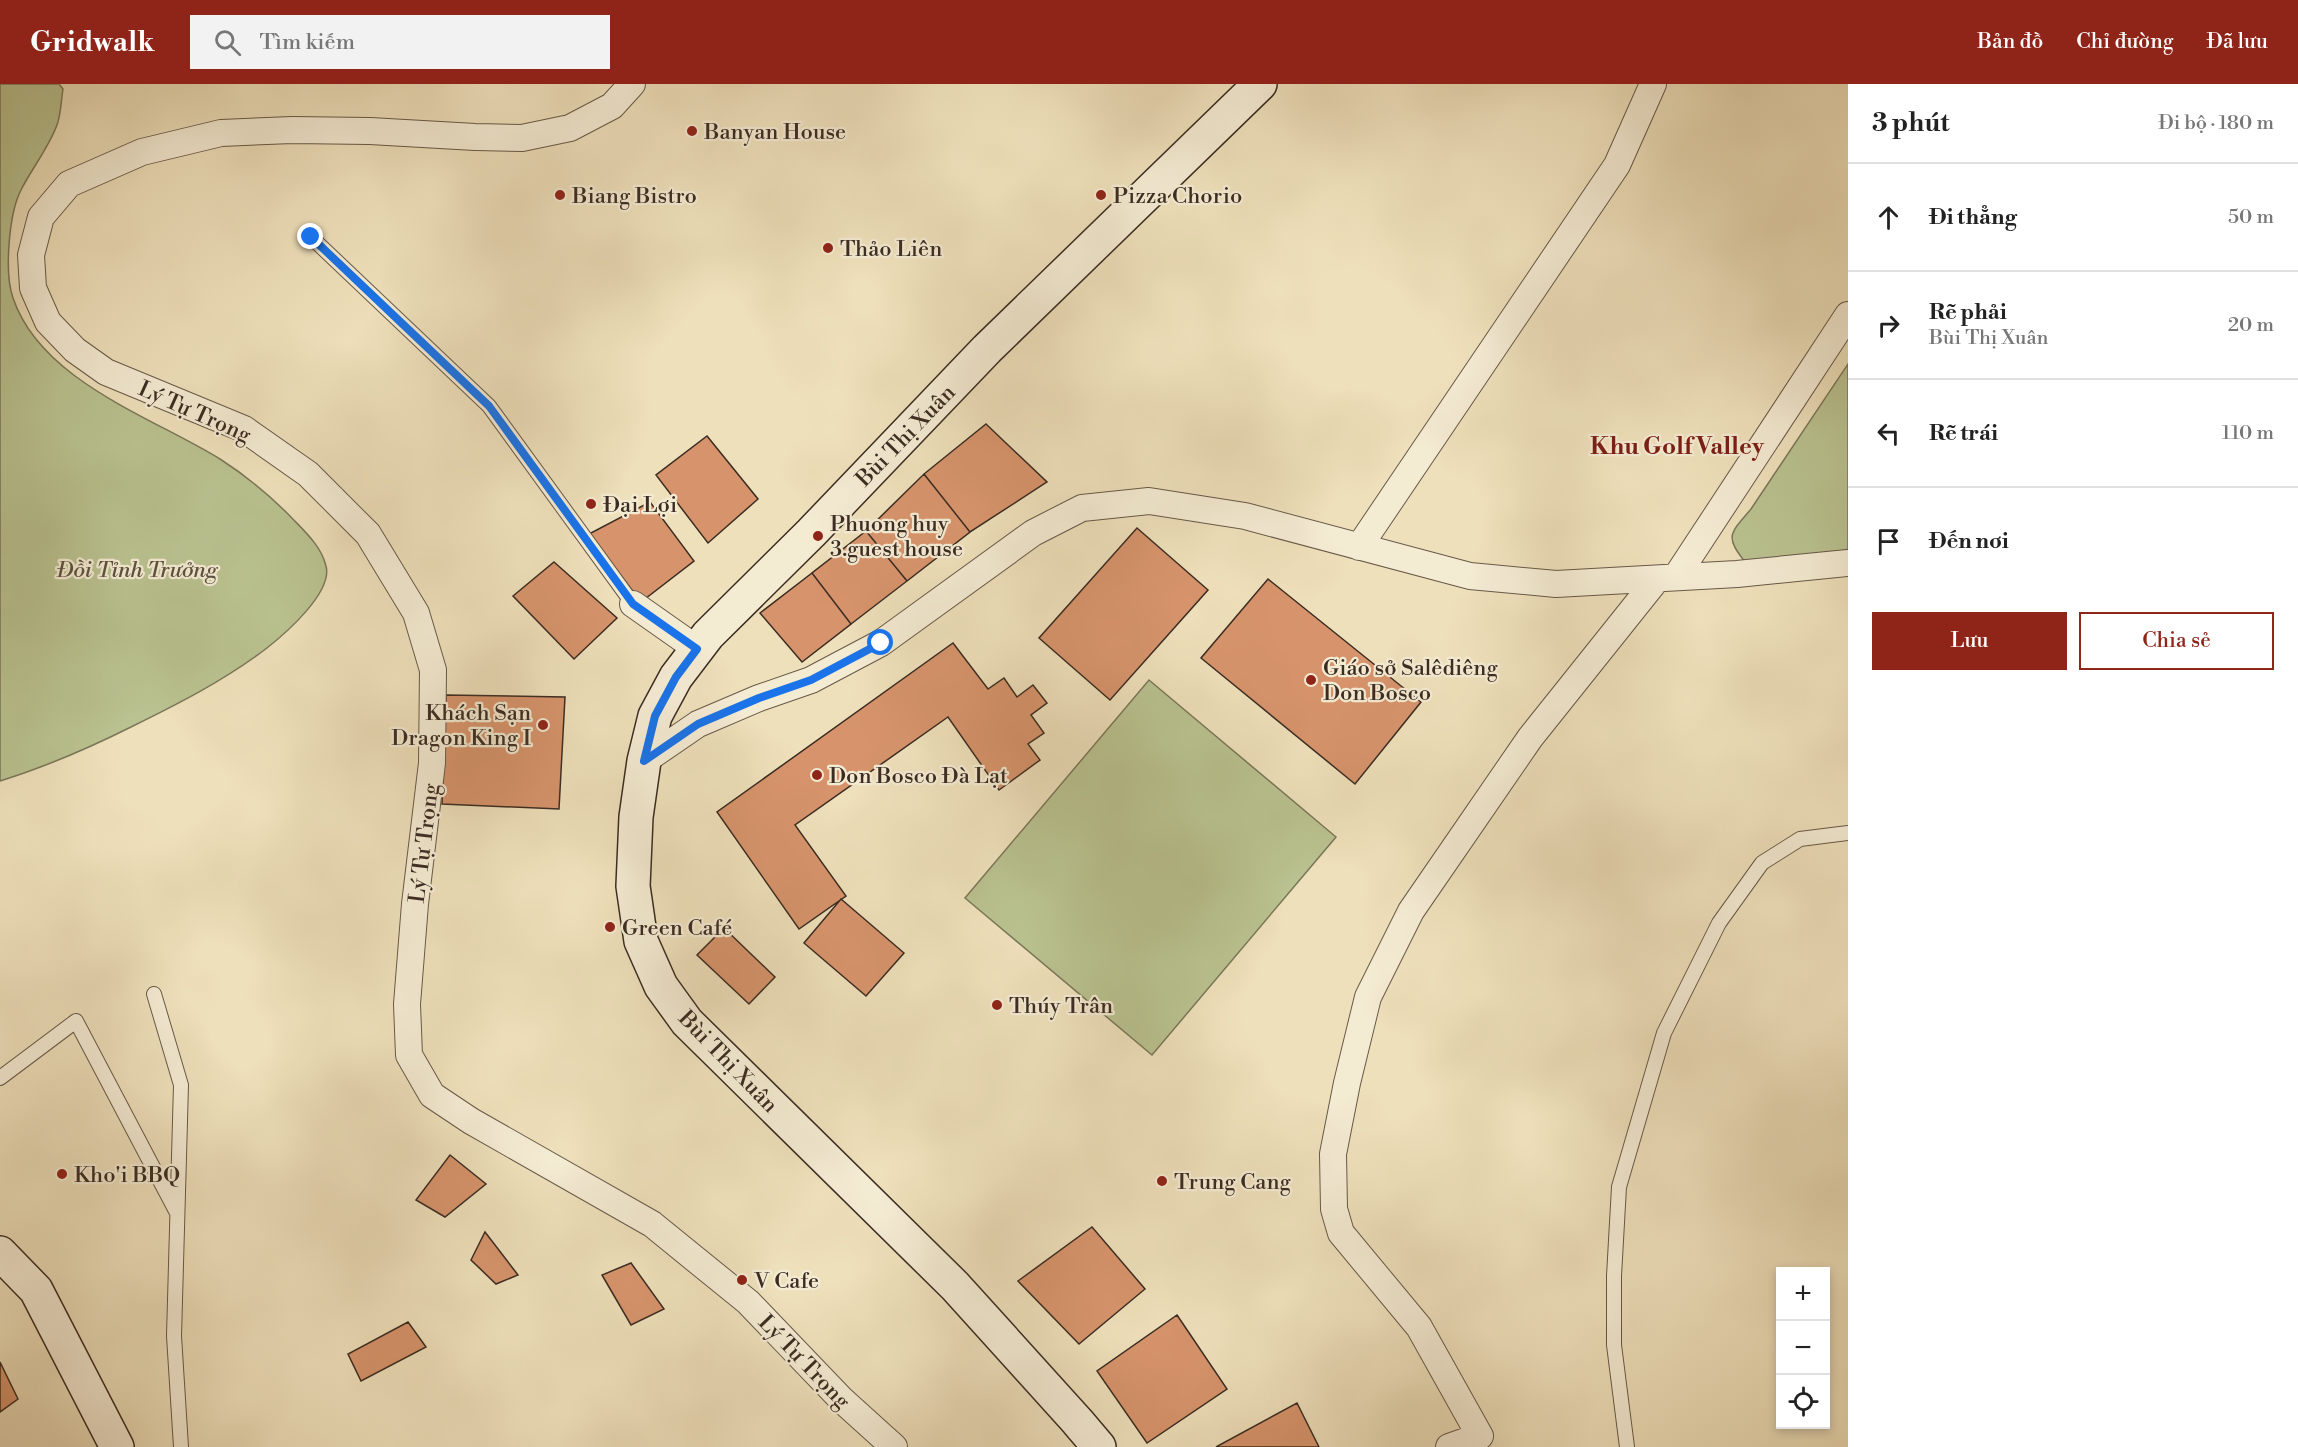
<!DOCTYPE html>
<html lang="vi">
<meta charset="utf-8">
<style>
body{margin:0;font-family:"Libre Bodoni",serif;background:#f2f2f2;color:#222}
.controls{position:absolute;right:18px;bottom:18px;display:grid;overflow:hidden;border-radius:0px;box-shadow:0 3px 9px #0003}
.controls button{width:54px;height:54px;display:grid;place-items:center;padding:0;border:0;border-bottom:2px solid #e0e0e0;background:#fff;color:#222;font:30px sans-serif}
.stop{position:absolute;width:18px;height:18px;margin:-14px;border:4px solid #1a73e8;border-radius:50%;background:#fff}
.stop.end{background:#1a73e8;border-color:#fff;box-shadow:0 2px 6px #0008}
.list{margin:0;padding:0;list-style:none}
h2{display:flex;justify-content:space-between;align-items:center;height:78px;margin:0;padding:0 24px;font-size:26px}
h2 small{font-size:20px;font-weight:400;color:#767676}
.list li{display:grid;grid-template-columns:39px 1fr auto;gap:18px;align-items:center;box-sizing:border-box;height:108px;padding:0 24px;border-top:2px solid #e0e0e0}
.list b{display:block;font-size:22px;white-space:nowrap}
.list p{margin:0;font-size:20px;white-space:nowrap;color:#767676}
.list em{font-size:20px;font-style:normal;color:#767676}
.actions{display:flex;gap:12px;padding:18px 24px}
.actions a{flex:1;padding:14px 0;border:2px solid #8f2418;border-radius:0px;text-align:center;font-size:21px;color:#8f2418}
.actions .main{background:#8f2418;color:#fff}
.icon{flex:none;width:33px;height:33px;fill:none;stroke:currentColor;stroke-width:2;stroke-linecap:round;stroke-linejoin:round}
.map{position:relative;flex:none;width:1848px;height:1363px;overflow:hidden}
header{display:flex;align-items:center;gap:36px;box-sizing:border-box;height:84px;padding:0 30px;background:#8f2418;color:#fff}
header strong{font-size:28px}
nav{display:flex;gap:33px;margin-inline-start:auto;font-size:21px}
.search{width:420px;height:54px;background:#f2f2f2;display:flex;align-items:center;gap:15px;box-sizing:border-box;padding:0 21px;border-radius:0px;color:#767676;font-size:22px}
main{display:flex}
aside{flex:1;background:#fff}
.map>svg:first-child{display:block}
.green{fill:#b9c290;stroke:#7a7759;stroke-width:1.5}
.building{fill:#d7946c;stroke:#3b2c22;stroke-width:1.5}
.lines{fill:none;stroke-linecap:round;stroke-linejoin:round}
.lane-casing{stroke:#685948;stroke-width:16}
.street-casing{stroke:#685948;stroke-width:28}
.secondary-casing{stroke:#3b2c22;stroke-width:36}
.lane{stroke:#f4ebd3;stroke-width:14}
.street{stroke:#f4ebd3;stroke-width:26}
.secondary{stroke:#f4ebd3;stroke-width:33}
.route{stroke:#1a73e8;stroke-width:8}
.poi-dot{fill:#8f2418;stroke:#f4ebd3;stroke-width:2}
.labels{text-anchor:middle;stroke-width:4.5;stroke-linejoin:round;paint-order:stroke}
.poi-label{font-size:22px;fill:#3b2c22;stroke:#f4ebd3;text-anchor:start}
.street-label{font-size:22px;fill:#3b2c22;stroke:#f4ebd3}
.park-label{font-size:22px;font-style:italic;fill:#5a523e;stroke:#f4ebd3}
.neighbourhood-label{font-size:24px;font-weight:bold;fill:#7a1f14;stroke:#f4ebd3}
</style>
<header>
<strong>Gridwalk</strong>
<div class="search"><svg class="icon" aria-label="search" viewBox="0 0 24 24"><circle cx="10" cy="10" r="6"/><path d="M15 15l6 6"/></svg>Tìm kiếm</div>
<nav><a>Bản đồ</a><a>Chỉ đường</a><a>Đã lưu</a></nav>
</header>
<main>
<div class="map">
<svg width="1848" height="1363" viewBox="0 0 1848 1363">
<rect width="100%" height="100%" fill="#eee0bb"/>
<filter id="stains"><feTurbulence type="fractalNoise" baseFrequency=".00333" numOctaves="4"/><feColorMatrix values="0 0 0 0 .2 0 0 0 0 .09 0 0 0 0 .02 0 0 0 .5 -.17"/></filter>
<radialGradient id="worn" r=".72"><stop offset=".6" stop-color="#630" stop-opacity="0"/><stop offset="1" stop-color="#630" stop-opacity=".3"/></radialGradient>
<path class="green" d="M0 0H59L63 5C61 17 61 30 57 41 48 65 32 84 21 106 9 129 4 189 13 214 41 297 152 333 220 375 245 391 268 410 289 431 303 446 321 461 326 482 333 508 286 549 267 564 225 596 178 620 131 643 89 664 45 683 0 697Z
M1848 280V474L1746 479C1724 452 1730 450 1751 425Z
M1149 596 1336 753 1152 971 965 814Z"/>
<path class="building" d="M986 340 1047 398 970 448 924 390Z
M707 352 758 415 708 459 656 391Z
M924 390 970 448 907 497 866 447Z
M650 418 694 477 641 518 589 450Z
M1137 444 1208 506 1110 616 1039 554Z
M866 447 907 497 851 540 812 489Z
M554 478 617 534 574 575 513 512Z
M812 489 851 540 802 578 760 529Z
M1268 495 1421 618 1355 700 1201 574Z
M953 559 988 605 1004 594 1017 613 1033 601 1047 619 1031 631 1044 649 1028 660 1040 676 999 706 948 633 795 741 846 812 799 845 717 728Z
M446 611 565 613 559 725 442 720Z
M841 815 904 869 866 912 804 859Z
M724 844 775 893 749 920 697 871Z
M450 1071 486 1100 445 1133 416 1116Z
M1092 1143 1145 1205 1079 1260 1018 1197Z
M485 1148 518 1191 496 1200 471 1176Z
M631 1179 664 1225 631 1241 602 1191Z
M1177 1231 1227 1305 1147 1359 1097 1287Z
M408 1238 426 1263 361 1297 348 1270Z
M0 1278 18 1315 0 1328Z
M1297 1319 1319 1363H1216Z"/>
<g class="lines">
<defs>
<path id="lane" d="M311 153 489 322 633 520
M154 910 181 1001 174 1252 181 1363
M0 994 76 937 176 1127
M1627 1363 1614 1261V1192L1619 1103 1664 949 1719 839 1762 779 1800 755 1848 749"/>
<path id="street" d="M632 0 612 22 570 44 522 54 475 53 370 47 292 46 221 49 142 68 69 100 41 133 31 171 33 204 48 238 75 266 106 288 244 345 308 390 368 450 416 529 433 586 432 679 415 820 407 920 409 971 432 1011 471 1037 652 1140 748 1218 842 1316 894 1363
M1359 463 1617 81 1653 0
M1676 493 1848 231
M633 520 697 565
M644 677 698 640 759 614 811 596 881 559 1033 449 1082 424 1149 417 1245 432 1470 492 1556 500 1737 490 1848 479
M1449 1363 1480 1352 1419 1243 1341 1149 1334 1125 1333 1070 1347 999 1368 913 1411 827 1530 654 1657 495"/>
<path id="secondary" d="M0 1169 36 1206 117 1363
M1099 1363 1077 1337 955 1202 687 938 661 902 641 857 633 802 636 733 644 677 655 632 676 593 708 551 811 449 987 265 1260 0"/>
</defs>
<use href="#lane" class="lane-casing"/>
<use href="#street" class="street-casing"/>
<use href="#secondary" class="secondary-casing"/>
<use href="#lane" class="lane"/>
<use href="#street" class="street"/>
<use href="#secondary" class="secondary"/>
</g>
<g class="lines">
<path class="route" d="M311 153 489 322 633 520 697 565 676 593 655 632 644 677 698 640 759 614 811 596 881 559"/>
</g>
<g class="poi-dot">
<circle cx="692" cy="47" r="6"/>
<circle cx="560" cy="111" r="6"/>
<circle cx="1101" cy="111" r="6"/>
<circle cx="828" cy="164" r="6"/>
<circle cx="591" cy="420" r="6"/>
<circle cx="818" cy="452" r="6"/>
<circle cx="1311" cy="596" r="6"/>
<circle cx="543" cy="641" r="6"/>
<circle cx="817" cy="691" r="6"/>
<circle cx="610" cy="843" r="6"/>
<circle cx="997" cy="921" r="6"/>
<circle cx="62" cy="1090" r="6"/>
<circle cx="1162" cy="1097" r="6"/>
<circle cx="742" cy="1196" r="6"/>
</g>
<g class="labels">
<g class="poi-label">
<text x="704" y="55">Banyan House</text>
<text x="572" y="119">Biang Bistro</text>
<text x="1113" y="119">Pizza Chorio</text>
<text x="840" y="172">Thảo Liên</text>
<text x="603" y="428">Đại Lợi</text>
<text x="830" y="447">Phuong huy<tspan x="830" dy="25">3.guest house</tspan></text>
<text x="1323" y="591">Giáo sở Salêdiêng<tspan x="1323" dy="25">Don Bosco</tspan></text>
<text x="531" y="636" text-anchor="end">Khách Sạn<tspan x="531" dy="25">Dragon King I</tspan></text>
<text x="829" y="699">Don Bosco Đà Lạt</text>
<text x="622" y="851">Green Café</text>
<text x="1009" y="929">Thúy Trân</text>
<text x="74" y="1098">Kho'i BBQ</text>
<text x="1174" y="1105">Trung Cang</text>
<text x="754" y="1204">V Cafe</text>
</g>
<g class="street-label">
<text transform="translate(195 327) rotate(24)" y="8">Lý Tự Trọng</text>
<text transform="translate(905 351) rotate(-46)" y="8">Bùi Thị Xuân</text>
<text transform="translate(423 759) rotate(-83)" y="8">Lý Tự Trọng</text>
<text transform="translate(729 977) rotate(46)" y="8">Bùi Thị Xuân</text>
<text transform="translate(805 1277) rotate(46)" y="8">Lý Tự Trọng</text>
</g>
<g class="park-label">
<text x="137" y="493">Đồi Tỉnh Trưởng</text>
</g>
<g class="neighbourhood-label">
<text x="1677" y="370">Khu Golf Valley</text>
</g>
</g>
<rect width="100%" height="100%" filter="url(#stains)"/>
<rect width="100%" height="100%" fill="url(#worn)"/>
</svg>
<div class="controls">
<button>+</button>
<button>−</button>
<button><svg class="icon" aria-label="locate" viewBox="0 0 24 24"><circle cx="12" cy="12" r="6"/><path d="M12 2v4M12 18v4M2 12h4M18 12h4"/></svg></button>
</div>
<div class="stop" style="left:881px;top:559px"></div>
<div class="stop end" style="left:311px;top:153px"></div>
</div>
<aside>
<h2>3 phút<small>Đi bộ · 180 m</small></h2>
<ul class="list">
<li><svg class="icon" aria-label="ahead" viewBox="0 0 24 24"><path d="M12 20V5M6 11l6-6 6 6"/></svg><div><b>Đi thẳng</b></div><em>50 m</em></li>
<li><svg class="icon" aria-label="right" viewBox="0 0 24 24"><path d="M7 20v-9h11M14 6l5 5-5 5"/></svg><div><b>Rẽ phải</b><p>Bùi Thị Xuân</p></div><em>20 m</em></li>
<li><svg class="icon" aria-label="left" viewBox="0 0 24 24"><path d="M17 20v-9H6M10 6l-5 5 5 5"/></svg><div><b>Rẽ trái</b></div><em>110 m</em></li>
<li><svg class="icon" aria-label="arrive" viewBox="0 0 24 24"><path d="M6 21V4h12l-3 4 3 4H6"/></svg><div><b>Đến nơi</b></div></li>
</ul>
<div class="actions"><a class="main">Lưu</a><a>Chia sẻ</a></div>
</aside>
</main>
